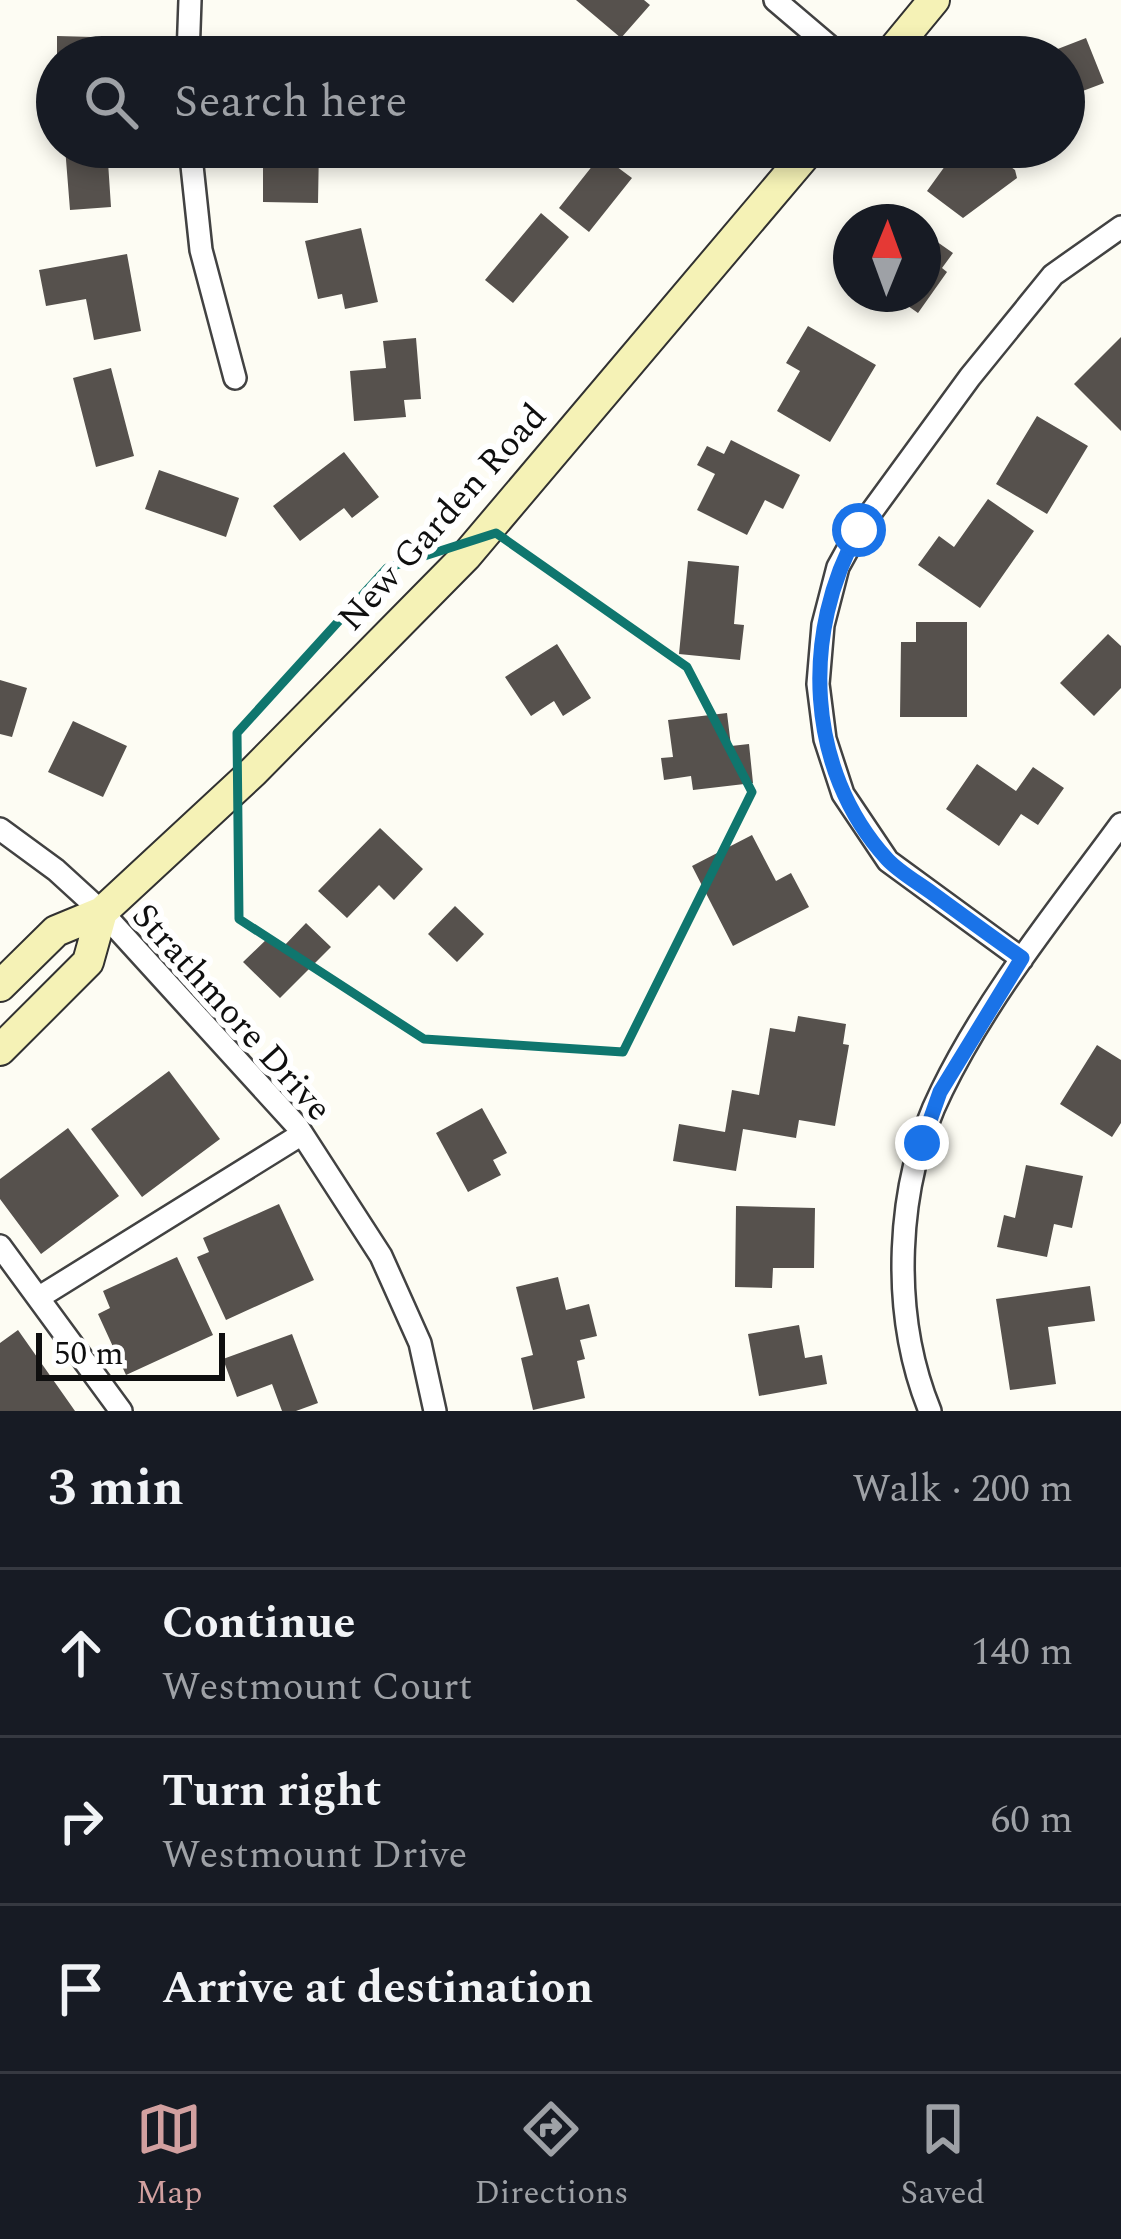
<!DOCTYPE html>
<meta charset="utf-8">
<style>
body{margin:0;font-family:Spectral,serif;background:#20242c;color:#f1f3f6}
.compass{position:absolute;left:833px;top:204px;width:108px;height:108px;border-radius:50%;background:#171b24;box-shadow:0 6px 18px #0003;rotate:1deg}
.scale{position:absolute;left:36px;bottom:30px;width:189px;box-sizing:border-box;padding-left:12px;border:6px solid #0f0f0f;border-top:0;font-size:33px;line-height:42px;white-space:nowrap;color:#0f0f0f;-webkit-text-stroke:9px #fff;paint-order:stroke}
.stop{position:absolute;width:36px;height:36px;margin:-27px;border:9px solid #1a73e8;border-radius:50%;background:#fff}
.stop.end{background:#1a73e8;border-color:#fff;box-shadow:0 3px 12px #0008}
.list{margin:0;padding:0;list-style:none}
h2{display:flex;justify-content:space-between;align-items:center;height:156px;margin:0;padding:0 48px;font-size:51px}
h2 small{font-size:39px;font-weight:400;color:#9ea1a6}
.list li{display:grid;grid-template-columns:78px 1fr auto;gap:36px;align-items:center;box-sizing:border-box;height:168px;padding:0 48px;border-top:3px solid #363941}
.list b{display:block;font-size:45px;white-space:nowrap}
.list p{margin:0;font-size:39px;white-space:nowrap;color:#9ea1a6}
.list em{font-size:39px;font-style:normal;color:#9ea1a6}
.icon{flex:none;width:66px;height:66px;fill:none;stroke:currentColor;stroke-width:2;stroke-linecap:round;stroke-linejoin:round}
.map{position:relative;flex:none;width:1121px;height:1411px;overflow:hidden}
.search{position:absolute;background:#171b24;box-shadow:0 6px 18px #0003;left:36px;right:36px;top:36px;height:132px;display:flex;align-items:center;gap:30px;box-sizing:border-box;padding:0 42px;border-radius:66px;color:#9ea1a6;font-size:45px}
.sheet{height:660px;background:#171b24}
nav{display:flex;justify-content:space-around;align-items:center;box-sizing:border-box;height:168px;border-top:3px solid #363941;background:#171b24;font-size:33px;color:#9ea1a6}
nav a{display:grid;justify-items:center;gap:6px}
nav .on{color:#d2a0a0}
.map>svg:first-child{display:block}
.building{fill:#56514d}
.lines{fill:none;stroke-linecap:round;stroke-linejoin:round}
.minor-casing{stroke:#424242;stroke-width:26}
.secondary-casing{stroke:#313131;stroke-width:34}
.minor{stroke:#fff;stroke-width:21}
.secondary{stroke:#f5f2b6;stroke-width:30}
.route{stroke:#1a73e8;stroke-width:15}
.marked{fill:none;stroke:#0f766e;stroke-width:9;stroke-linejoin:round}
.labels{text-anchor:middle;stroke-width:12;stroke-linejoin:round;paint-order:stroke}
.street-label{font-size:36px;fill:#0f0f0f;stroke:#fff}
</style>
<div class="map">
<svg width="1121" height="1411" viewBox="0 0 1121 1411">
<rect width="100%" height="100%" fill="#fdfcf3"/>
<path class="building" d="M576 0H644L650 5 621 38Z
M57 36 95 37V57H57Z
M1086 38 1104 83 1064 98V57H1037Z
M707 39 728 57H691Z
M273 41 322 42V57H273Z
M65 147H107L111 207 70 210Z
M263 147H319L318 203 263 202Z
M954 147H1014L1003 161 1015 170 1017 178 963 218 927 191 953 155 950 152Z
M601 155 632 178 589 232 559 208Z
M541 213 569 237 513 303 485 280Z
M361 228 378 302 345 309 342 294 318 299 305 241Z
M923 232 953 253 942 268 947 272 918 313 891 294H923Z
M127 254 141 331 94 340 86 299 46 306 39 270Z
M808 326 876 365 830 442 777 411 800 371 786 363Z
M1121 337V431L1074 384Z
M416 338 421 399 404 400 406 417 354 421 350 371 386 368 383 341Z
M111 368 134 456 96 467 73 378Z
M1037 416 1088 446 1047 514 996 484Z
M731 440 800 475 783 509 765 500 747 535 697 510 715 474 697 465 707 446 724 454Z
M344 452 379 497 352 518 344 508 300 541 273 506Z
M159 470 239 498 226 537 145 509Z
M988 499 1034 531 980 608 918 565 939 536 954 547Z
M688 561 739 566 734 624 744 625 740 660 679 654Z
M916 622H967V717H900L901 642H916Z
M1108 634 1121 646V688L1094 716 1060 683Z
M557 644 591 698 563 716 554 701 531 716 505 677Z
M0 680 27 688 12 737 0 734Z
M727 713 731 746 749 744 753 783 693 790 691 776 664 780 661 758 673 757 668 720Z
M73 721 127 746 103 797 48 772Z
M977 764 1016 791 1033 767 1064 788 1038 825 1021 814 999 846 946 809Z
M380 828 423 869 394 900 379 885 347 918 318 891Z
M752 835 776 881 791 873 809 907 733 946 692 866Z
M455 906 484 934 457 962 428 934Z
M306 923 331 947 280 998 243 962 270 936 282 948Z
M798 1016 846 1024 843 1044 849 1045 835 1126 799 1120 796 1138 743 1129 736 1171 673 1161 679 1124 725 1132 732 1090 759 1095 770 1028 795 1032Z
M1097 1045 1121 1060V1123L1112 1137 1060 1104Z
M169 1071 220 1139 142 1197 91 1129Z
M482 1108 507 1153 493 1160 501 1175 468 1192 436 1133Z
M68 1128 119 1196 41 1254 0 1199V1179Z
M1026 1165 1083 1176 1072 1228 1054 1224 1047 1257 997 1247 1004 1215 1015 1218Z
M279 1204 314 1280 226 1320 197 1257 209 1252 203 1238Z
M736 1206 815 1208 814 1268H773L772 1288 735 1287Z
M177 1257 213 1335 126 1375 98 1314 110 1308 103 1291Z
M558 1277 566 1310 589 1304 597 1336 580 1340 585 1359 577 1361 585 1398 533 1410 521 1358 533 1355 516 1287Z
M1090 1286 1095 1321 1048 1327 1056 1384 1010 1390 996 1299Z
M799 1325 805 1358 822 1355 827 1384 759 1396 748 1334Z
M18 1330 75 1411H0V1343Z
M292 1334 318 1403 296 1411H282L272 1384 237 1397 223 1359Z"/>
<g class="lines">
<defs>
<path id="minor" d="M775 0 842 57
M188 57 190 0
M190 147 201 250 235 378
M0 829 56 870 102 912 297 1126 381 1256 420 1343 435 1411
M1022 959 888 861 843 794 825 739 818 684 823 625 838 567 859 529 970 377 1053 275 1121 227
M0 1246 121 1411
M38 1298 302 1134
M930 1411C890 1313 895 1184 942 1090 989 994 1058 910 1121 824"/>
<path id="secondary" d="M887 57 934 0
M0 986 56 931 102 912 253 772 466 556 812 147
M0 1050 88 962 102 912"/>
</defs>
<use href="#minor" class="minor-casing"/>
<use href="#secondary" class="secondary-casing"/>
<use href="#minor" class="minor"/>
<use href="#secondary" class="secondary"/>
</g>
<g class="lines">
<path class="route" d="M859 530C801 632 805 769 887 859 899 872 917 882 932 893 962 915 992 937 1022 958L940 1092 922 1143"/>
</g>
<path class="marked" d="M496 533 687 667 752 792 623 1052 424 1039 239 919 237 733 387 568Z"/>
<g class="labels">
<g class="street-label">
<text transform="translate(441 516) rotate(-48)" y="13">New Garden Road</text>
<text transform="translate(233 1011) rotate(48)" y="13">Strathmore Drive</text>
</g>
</g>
</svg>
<svg class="compass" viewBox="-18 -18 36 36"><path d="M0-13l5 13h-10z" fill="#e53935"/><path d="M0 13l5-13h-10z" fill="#9ea1a6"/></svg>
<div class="scale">50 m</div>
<div class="stop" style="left:859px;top:530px"></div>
<div class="stop end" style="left:922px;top:1143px"></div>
<div class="search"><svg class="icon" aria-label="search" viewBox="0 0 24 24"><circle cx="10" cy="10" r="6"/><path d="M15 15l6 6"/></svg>Search here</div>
</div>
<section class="sheet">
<h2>3 min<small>Walk · 200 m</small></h2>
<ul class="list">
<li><svg class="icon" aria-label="ahead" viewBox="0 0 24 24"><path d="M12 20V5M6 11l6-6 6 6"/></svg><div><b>Continue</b><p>Westmount Court</p></div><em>140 m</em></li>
<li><svg class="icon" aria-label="right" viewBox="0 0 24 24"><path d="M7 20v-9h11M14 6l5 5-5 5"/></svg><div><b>Turn right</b><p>Westmount Drive</p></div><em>60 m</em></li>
<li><svg class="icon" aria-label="arrive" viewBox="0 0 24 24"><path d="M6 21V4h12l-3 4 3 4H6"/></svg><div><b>Arrive at destination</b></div></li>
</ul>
</section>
<nav>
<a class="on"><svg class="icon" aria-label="map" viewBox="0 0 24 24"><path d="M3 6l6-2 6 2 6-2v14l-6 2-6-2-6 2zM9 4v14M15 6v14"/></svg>Map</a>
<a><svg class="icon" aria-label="directions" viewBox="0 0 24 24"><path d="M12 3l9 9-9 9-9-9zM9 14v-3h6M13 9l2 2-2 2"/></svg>Directions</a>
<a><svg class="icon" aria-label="saved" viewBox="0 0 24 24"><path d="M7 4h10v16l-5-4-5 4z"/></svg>Saved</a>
</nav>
